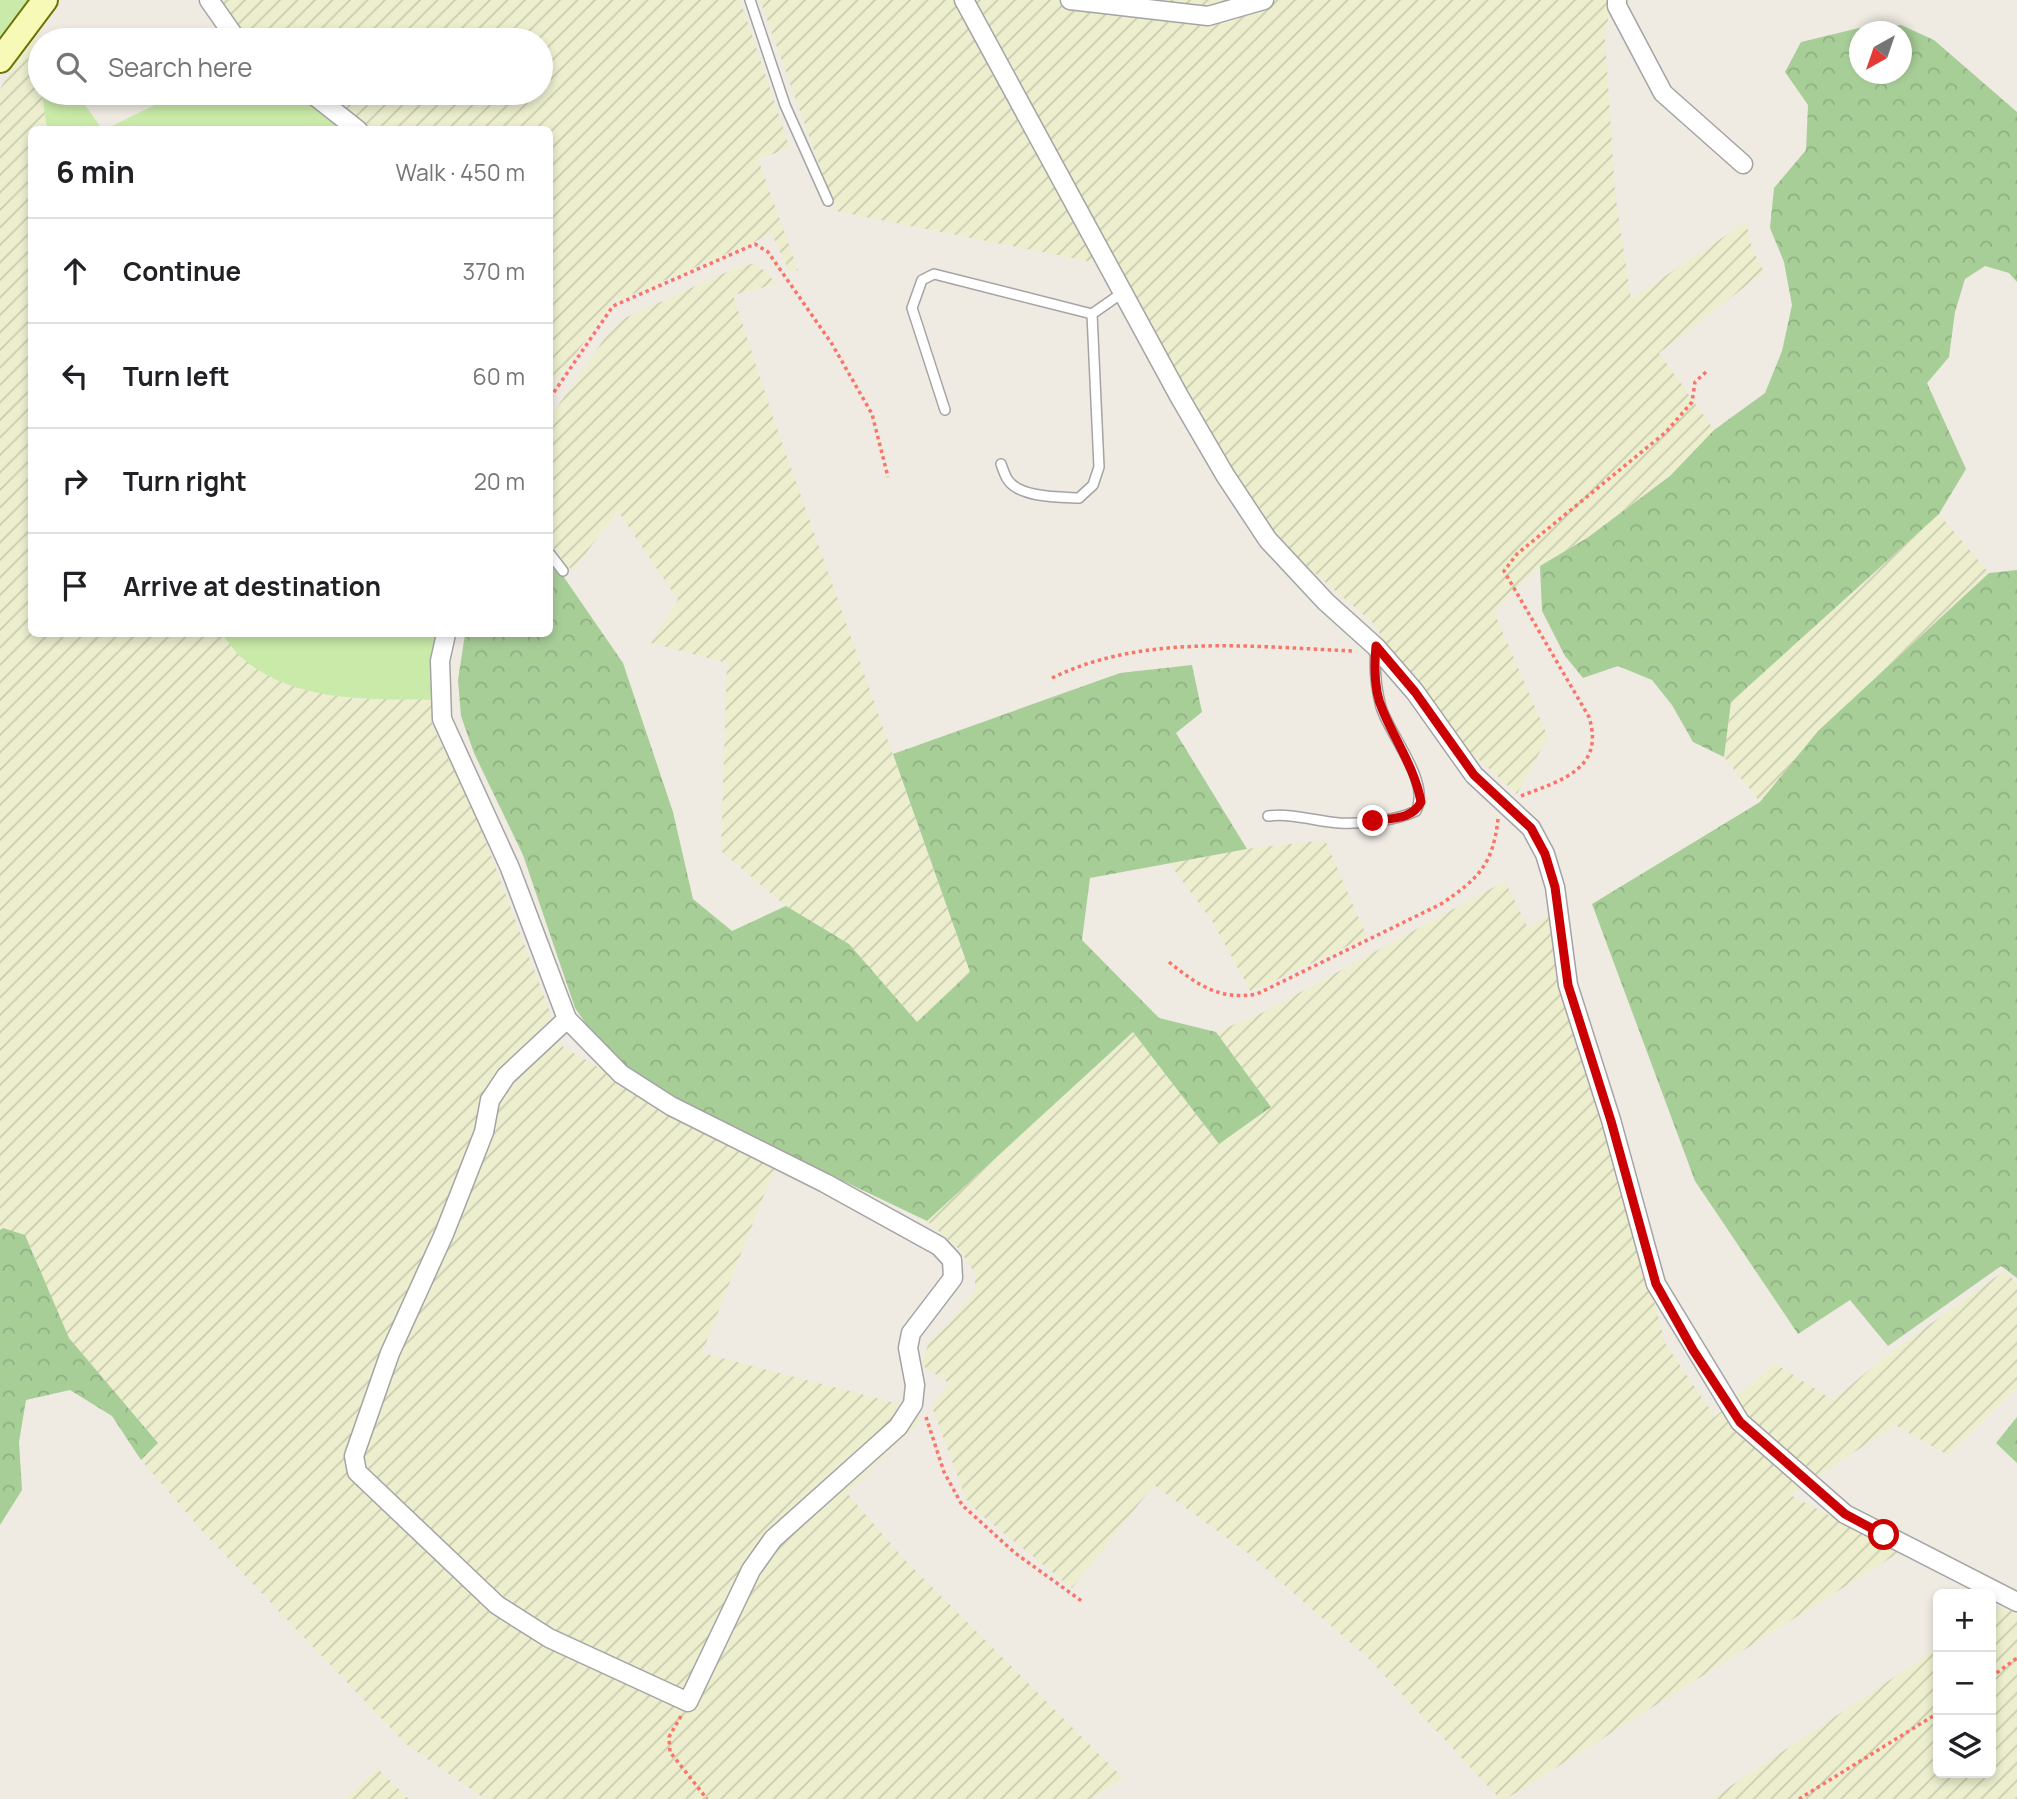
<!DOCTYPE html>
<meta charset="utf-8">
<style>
body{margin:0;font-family:Manrope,sans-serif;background:#f2f2f2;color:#202124}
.controls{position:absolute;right:21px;bottom:21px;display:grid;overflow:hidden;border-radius:10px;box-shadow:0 4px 10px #0003}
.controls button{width:63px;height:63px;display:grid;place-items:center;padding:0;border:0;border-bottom:2px solid #e0e0e0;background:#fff;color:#202124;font:35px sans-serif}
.compass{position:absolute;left:1849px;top:21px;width:63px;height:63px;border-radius:50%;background:#fff;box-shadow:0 4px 10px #0003;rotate:220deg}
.stop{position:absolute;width:21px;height:21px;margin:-16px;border:5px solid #cb0003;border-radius:50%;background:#fff}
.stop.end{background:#cb0003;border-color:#fff;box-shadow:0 2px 7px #0008}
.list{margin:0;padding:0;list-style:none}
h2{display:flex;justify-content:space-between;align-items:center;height:91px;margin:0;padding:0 28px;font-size:30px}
h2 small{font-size:23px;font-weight:400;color:#757577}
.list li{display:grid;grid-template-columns:46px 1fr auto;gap:21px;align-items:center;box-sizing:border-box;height:105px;padding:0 28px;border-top:2px solid #e0e0e0}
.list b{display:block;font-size:26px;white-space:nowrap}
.list em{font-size:23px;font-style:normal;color:#757577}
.icon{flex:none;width:38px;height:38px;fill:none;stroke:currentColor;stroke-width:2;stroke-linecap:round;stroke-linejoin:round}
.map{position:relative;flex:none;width:2017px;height:1799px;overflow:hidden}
.search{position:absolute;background:#fff;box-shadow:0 4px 10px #0003;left:28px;top:28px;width:525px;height:77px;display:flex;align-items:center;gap:18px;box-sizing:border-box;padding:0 24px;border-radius:38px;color:#757577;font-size:26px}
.panel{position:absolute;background:#fff;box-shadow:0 4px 10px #0003;left:28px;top:126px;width:525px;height:511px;border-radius:10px}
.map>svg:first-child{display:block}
.farmland{fill:url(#farmland-furrows)}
.grass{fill:#c9eaa8}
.forest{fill:url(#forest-crowns);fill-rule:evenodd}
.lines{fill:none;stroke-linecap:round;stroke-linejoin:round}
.lane-casing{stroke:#a4a4a4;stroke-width:12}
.street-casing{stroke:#a4a4a4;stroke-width:21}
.secondary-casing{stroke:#6a7504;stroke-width:28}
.path{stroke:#fa7568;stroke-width:3.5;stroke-dasharray:3.5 3.5;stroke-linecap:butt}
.lane{stroke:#fff;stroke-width:9}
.street{stroke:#fff;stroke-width:18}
.secondary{stroke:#f7fab6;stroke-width:24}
.route{stroke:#cb0003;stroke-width:9}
</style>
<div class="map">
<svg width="2017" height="1799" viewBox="0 0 2017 1799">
<defs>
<pattern id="farmland-furrows" width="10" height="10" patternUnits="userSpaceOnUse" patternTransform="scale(1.75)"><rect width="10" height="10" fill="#eceece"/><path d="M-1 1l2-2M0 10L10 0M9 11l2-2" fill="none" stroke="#caccb0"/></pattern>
<pattern id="forest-crowns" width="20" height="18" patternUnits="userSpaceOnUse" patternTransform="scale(1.75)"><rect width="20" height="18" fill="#a8ce98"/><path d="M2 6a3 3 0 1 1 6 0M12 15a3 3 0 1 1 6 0" fill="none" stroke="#90b083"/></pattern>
</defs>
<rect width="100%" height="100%" fill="#efebe3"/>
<path class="farmland" d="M215 0H740L790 148 758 159 798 270 789 271 772 234 612 303 550 390V130L366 129 323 93H541V40H244Z
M760 0H1611L1605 38 1615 193 1631 299 1746 222 1752 249 1764 272 1659 353 1714 430 1670 476 1587 538 1540 566 1494 612 1548 737 1517 794 1444 728 1372 622 1263 529 1162 358 1118 267 836 211Z
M35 31 47 129 32 130V634H222L242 658 353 699H431L432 725 477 818 563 1047 775 1167 702 1353 903 1405 921 1421 847 1493 904 1559 1123 1778 1090 1799H485L406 1744 203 1532 141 1460 158 1443 69 1338 42 1278 32 1248 3 1228 0 1230V89Z
M756 263 777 284 733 295 774 420 970 972 917 1022 849 944 786 906 721 851 727 663 651 643 678 600 618 511 572 571 550 544V417L609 332 625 318 738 267Z
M1939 514 1989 573 1818 731 1760 802 1724 757 1731 702Z
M1325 840 1367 937 1251 992 1212 921 1169 863 1247 849Z
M1505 881 1528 928 1554 911 1665 1343 1715 1417 1774 1363 1833 1400 1887 1355 2004 1271 2017 1283V1387L1948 1455 1895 1425 1790 1495 1900 1552 1506 1799H1500L1370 1660 1249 1554 1154 1485 1072 1588 979 1513 966 1499 932 1407 949 1383 922 1365 929 1341 948 1325 975 1290V1273L959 1249 927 1221 1133 1032 1219 1144 1271 1107 1216 1032 1262 1013Z
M2017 1596V1799H1711L1938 1648V1773H1991V1613Z
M378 1769 409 1799H345Z"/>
<path class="grass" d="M0 0H31L0 44Z
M42 93H77L102 129H47Z
M179 93H303L347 130H104Z
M222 634H449L439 700C374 699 295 704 242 658 235 652 228 641 222 634Z"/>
<path class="forest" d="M1901 25 1934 40 2017 112V282L2009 273 1985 266 1965 279 1955 312 1949 357 1927 383 1966 469 1939 514 1731 702 1724 757 1693 742 1672 705 1652 680 1618 666 1583 678 1565 656 1542 611 1540 566 1587 538 1670 476 1714 430 1765 393 1782 351 1792 305 1784 262 1770 228 1774 188 1806 150 1808 105 1785 72 1801 42 1859 28ZM1860 32H1902V74H1860Z
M550 557 623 663 673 812 693 899 732 931 786 906 849 944 917 1022 970 972 893 754 1120 673 1192 665 1202 712 1176 733 1247 849 1090 878 1082 940 1159 1018 1216 1032 1271 1107 1219 1144 1133 1032 927 1221 707 1116 642 1080 599 1043 575 1008 523 855 474 753 461 716 458 680 465 634H550Z
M2017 570V1278L2001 1266 1888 1346 1850 1300 1798 1334 1695 1181 1592 904 1760 802 1818 731 1989 573Z
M3 1228 25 1235 69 1338 158 1443 141 1460 112 1416 70 1390 26 1400 19 1442 22 1490 0 1525V1230Z
M2017 1417V1463L1996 1443Z"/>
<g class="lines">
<defs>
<path id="lane" d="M750 0 785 105 828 201
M945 410 912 308 922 280 934 274 1092 314
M1001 464C1003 469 1005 476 1008 480 1020 498 1060 497 1079 498L1093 485 1099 467 1092 314 1122 293
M550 554 563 571
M1268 816C1293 813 1314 821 1339 823 1363 824 1395 821 1416 811 1431 782 1390 736 1381 707 1376 688 1374 668 1376 648"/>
<path id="street" d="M209 0 237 40
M964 0 1179 396 1225 475 1268 540 1326 602 1376 647 1415 692 1474 775 1531 828 1545 854 1555 887 1568 985 1611 1120 1656 1284 1740 1422 1845 1514 2017 1602
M1070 0 1208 16 1264 0
M1617 0V6L1663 93 1743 164
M311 93 358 130
M446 634 440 661 442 719 510 868 567 1019 506 1076 490 1100 484 1132 444 1234 390 1353 354 1456 357 1472 497 1605 549 1638 688 1702 751 1570 773 1539 898 1427 913 1404 915 1385 908 1348 911 1333 953 1278 952 1260 939 1246 825 1183 671 1106 621 1074 567 1019"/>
<path id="secondary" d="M0 60 45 0"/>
</defs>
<use href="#lane" class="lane-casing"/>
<use href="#street" class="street-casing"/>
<use href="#secondary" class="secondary-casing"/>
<path class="path" d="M550 398 613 306 755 244 768 252 832 344 872 414 888 477
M1052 678C1144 633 1254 647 1354 651
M1521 796C1562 780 1605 769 1589 717L1504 571 1517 554 1666 432 1692 402 1695 382 1706 372
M1169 962C1196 984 1220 1001 1257 994L1441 904C1478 879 1493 865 1498 819
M926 1417 944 1472 962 1505 1015 1553 1083 1602
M1991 1677 2017 1658
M681 1716 669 1737 670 1752 707 1799
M1799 1799 1938 1713"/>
<use href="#lane" class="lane"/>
<use href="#street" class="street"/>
<use href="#secondary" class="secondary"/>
</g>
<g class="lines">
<path class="route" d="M1373 821C1391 818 1412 820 1421 802 1415 769 1396 742 1383 711 1374 692 1374 667 1376 646L1415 692 1474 775 1531 828 1545 854 1555 887 1568 985 1611 1121 1656 1284 1693 1350 1740 1422 1845 1514 1884 1535"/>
</g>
</svg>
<div class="controls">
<button>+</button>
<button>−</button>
<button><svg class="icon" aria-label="layers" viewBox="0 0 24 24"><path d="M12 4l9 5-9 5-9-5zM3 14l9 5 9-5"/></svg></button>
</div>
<svg class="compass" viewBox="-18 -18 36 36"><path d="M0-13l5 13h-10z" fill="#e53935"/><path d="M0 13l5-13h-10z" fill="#757577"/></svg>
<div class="stop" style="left:1884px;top:1535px"></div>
<div class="stop end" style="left:1373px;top:821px"></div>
<div class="search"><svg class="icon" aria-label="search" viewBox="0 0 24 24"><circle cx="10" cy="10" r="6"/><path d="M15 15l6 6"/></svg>Search here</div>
<section class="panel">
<h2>6 min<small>Walk · 450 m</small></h2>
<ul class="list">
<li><svg class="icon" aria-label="ahead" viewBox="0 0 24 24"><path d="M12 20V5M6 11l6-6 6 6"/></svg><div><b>Continue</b></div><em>370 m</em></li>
<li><svg class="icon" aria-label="left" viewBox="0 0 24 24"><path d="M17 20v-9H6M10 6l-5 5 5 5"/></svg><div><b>Turn left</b></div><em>60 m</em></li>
<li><svg class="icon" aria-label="right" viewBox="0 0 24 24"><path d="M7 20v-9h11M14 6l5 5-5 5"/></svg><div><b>Turn right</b></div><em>20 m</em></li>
<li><svg class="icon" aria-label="arrive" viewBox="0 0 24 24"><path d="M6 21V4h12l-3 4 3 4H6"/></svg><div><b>Arrive at destination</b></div></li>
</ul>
</section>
</div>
